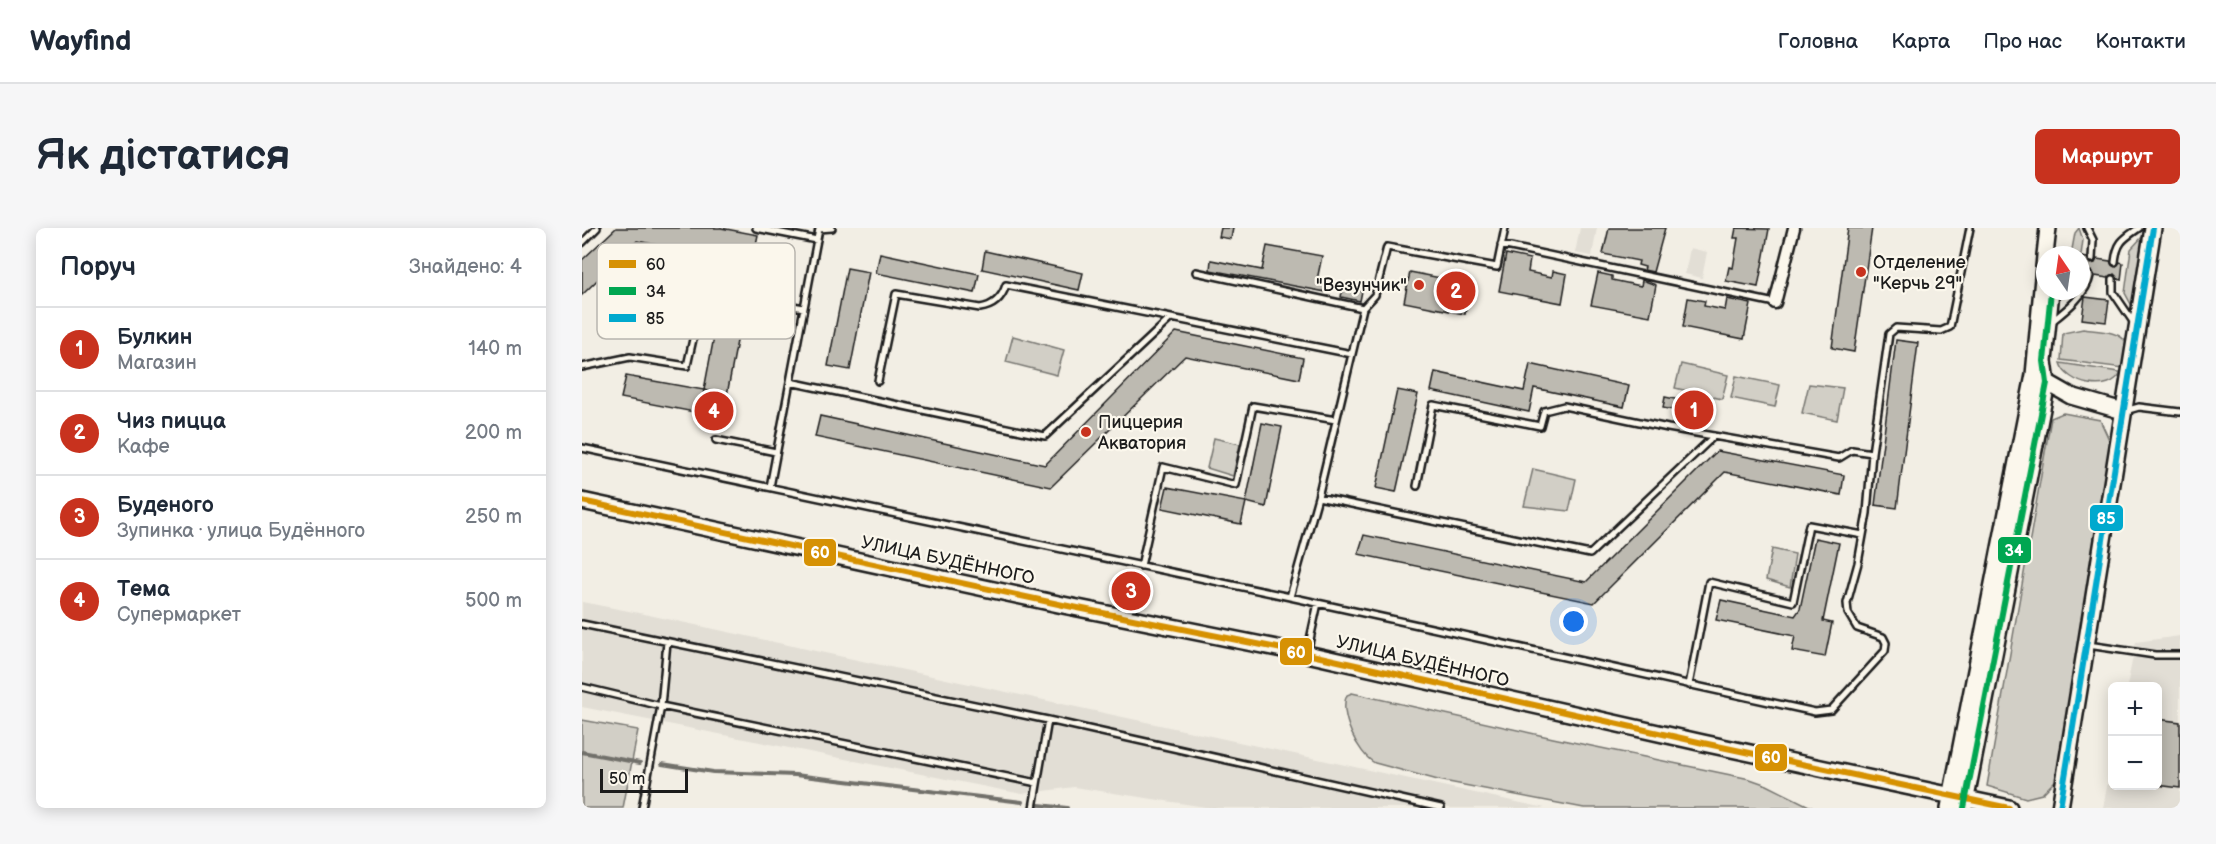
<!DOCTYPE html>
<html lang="uk">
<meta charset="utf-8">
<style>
body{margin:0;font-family:"Balsamiq Sans",sans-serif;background:#f6f6f7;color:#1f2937}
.controls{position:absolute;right:18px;bottom:18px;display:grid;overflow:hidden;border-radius:9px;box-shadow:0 3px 15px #0003}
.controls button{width:54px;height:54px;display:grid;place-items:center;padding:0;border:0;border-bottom:2px solid #e0e1e3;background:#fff;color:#1f2937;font:30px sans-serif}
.compass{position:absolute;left:1454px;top:18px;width:54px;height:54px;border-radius:50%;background:#fff;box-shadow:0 3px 15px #0003;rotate:347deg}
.scale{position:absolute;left:18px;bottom:15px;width:88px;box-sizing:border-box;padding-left:6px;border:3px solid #1c1c1c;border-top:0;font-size:16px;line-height:21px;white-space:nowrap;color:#1c1c1c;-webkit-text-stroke:4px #fbf7ec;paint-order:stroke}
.you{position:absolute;left:992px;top:394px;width:21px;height:21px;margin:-15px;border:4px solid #fff;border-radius:50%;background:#1a73e8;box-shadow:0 0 0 9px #1a73e833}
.badge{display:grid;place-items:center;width:39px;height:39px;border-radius:50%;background:#c8321e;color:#fff;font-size:20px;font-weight:700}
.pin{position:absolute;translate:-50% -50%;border:3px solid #fff;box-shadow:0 2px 6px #0006}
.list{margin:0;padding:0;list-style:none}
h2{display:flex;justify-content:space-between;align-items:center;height:78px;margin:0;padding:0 24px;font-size:26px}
h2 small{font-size:20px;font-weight:400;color:#747a83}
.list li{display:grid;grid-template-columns:39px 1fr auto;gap:18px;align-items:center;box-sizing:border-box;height:84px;padding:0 24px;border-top:2px solid #e0e1e3}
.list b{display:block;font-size:22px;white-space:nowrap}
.list p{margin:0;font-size:20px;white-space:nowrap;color:#747a83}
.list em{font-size:20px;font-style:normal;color:#747a83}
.map{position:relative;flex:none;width:1598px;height:580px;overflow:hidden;border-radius:9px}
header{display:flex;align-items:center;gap:36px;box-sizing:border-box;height:84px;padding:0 30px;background:#fff;border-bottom:2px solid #e0e1e3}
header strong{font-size:28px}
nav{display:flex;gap:33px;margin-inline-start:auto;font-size:21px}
.intro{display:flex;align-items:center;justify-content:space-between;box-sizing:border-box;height:144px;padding:0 36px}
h1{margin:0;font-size:42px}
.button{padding:15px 27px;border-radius:9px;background:#c8321e;color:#fff;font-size:21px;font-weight:700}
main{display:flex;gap:36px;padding:0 36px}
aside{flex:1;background:#fff;border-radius:9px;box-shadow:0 3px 15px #0003}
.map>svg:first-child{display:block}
.built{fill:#e2ded5}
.green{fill:#d2cfc6;stroke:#777671;stroke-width:1.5}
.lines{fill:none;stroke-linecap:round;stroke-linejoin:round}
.stream{stroke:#716f6b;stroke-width:4}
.building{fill:#bdbab1;stroke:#1c1c1c;stroke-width:1.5}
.service-casing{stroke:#1c1c1c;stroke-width:10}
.minor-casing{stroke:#1c1c1c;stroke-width:15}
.secondary-casing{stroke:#1c1c1c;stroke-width:20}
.service{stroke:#fbf7ec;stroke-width:5}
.minor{stroke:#fbf7ec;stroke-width:10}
.secondary{stroke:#fbf7ec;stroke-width:15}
.bus-1-casing{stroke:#fbf7ec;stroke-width:10}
.bus-2-casing{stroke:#fbf7ec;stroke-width:10}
.bus-3-casing{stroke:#fbf7ec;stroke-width:10}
.bus-1{stroke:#d69104;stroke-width:6}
.bus-2{stroke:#00a651;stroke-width:6}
.bus-3{stroke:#00a9ce;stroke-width:6}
.poi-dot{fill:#c8321e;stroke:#fbf7ec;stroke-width:2}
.labels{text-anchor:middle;stroke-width:4.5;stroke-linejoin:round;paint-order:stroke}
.poi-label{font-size:18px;fill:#1c1c1c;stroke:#fbf7ec;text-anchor:start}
.street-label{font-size:18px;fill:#1c1c1c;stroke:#fbf7ec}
.key{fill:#fbf7ec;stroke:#b8b5ae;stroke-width:1.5}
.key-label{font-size:16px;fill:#1c1c1c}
.line-badge{stroke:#fbf7ec;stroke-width:2}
.badge-label{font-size:16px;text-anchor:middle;font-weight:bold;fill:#fff}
</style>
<header>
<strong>Wayfind</strong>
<nav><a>Головна</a><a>Карта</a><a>Про нас</a><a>Контакти</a></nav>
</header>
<div class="intro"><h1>Як дістатися</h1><a class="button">Маршрут</a></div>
<main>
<aside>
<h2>Поруч<small>Знайдено: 4</small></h2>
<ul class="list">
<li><span class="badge">1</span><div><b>Булкин</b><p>Магазин</p></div><em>140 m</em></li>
<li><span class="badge">2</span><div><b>Чиз пицца</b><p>Кафе</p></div><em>200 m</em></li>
<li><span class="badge">3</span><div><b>Буденого</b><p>Зупинка · улица Будённого</p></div><em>250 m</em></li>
<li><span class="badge">4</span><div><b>Тема</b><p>Супермаркет</p></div><em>500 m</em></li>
</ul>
</aside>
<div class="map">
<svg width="1598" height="580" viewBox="0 0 1598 580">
<rect width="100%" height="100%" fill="#f2eee4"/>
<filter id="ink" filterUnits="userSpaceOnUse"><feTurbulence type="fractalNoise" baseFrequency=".0167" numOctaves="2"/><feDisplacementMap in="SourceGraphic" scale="12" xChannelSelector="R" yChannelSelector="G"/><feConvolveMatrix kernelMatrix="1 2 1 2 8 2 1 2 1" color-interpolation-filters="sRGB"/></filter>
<g filter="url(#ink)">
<path class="built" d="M998 0H1015L1010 28 993 25Z
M1108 20 1125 24 1120 50 1103 46Z
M0 374 62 386 963 580H630L492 559 440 566 0 479Z
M1598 408V580H1521L1530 532V558H1576V458H1545L1554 414Z"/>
<path class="green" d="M1497 0 1501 12 1499 27H1489L1493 5Z
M1560 9 1562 13 1552 77 1550 78 1543 65 1549 21Z
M1501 101C1513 103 1539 102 1545 116 1547 123 1543 133 1542 140L1479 132 1481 105Z
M431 108 482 122 475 147 424 134Z
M1478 135 1537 144H1539C1528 167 1484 156 1478 135Z
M1099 136 1146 147 1140 171 1093 160Z
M1154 148 1198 157 1193 179 1149 170Z
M1227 156 1261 160 1255 192 1220 185Z
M1481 185 1518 192 1529 216 1474 552 1460 566 1444 570 1405 558 1469 190Z
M632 210 658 216 651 248 625 240Z
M951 241 994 251 987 283 942 278Z
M1190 321 1213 326 1208 359 1184 352Z
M770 465 971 510 1168 551 1185 557 1231 580H1002L856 552 793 535C776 527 756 484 765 467Z
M0 492 56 502 41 580H0Z"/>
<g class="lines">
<path class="stream" d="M0 524 58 535
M80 536 131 544 213 547 440 574
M457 577 485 580"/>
</g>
<path class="building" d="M34 0H139L176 7 170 35 55 13 0 67V32Z
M639 0H651L649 11 637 9Z
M1027 0H1083L1071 44 1062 42 1063 39 1056 37 1057 33 1021 26Z
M1154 0 1187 1 1176 59 1144 53 1147 39 1151 40 1156 10H1152Z
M1266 0H1290L1272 124 1250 120Z
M685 18 740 28 735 52 746 54 744 64 628 42 629 32 680 42Z
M403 23 501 45 497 62 400 41Z
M298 25 397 46 393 65 294 45Z
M924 26 948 31 946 44 970 49 971 43 985 46 980 75 917 63Z
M1500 29 1505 30 1509 36 1513 35 1515 31 1528 33 1530 37 1533 39 1538 34 1541 35 1539 52 1536 51 1532 46 1526 50 1513 48 1509 43 1503 47H1499Z
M265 40 287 44 268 142 246 138Z
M828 44 889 56 883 86 822 74Z
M1016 45 1030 48V52L1059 58 1060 52 1074 57 1068 88 1009 77Z
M761 59 780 63 778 73 759 69Z
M1503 69 1527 72 1524 94 1500 91Z
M1106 70 1123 73 1122 78 1143 82 1145 71 1169 76 1162 111 1101 99Z
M137 82 160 86 145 167 122 162Z
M594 104 721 130 717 151 603 128 469 259 233 209 238 188 463 237Z
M1314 112 1336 115 1315 280 1293 277Z
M948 136 1047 158 1042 179 952 160 947 184 849 163 853 144 942 163Z
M44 148 122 162 117 185 39 170Z
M815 162 836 166 814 264 794 260Z
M1083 169 1098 172 1096 183 1081 180Z
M680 195 700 199 684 279 664 274Z
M1135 223 1262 247 1259 267 1143 244 1012 375 776 326 782 307 1004 354Z
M585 259 664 274 659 296 580 280Z
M1233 310 1257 315 1241 393 1250 395 1243 429 1210 423 1213 408 1134 392 1139 372 1213 388 1218 381Z
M1575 491 1598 494V560L1575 557Z"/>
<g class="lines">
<defs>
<path id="service" d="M174 0 235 12
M1505 0 1511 12 1510 31
M0 15 15 0
M919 17 1193 75
M1533 34C1535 14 1541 11 1557 0
M614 44 781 80
M1531 51V64L1552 95
M1469 94C1483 83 1505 66 1508 48
M0 139 48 129 105 138 122 62 222 80
M296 153 314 66 398 80C412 78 420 70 424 57L770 126
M208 154 463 208 588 91
M1543 183 1557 179 1598 184
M134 212 194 224
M0 220 708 369 1233 484 1249 482 1303 423 1304 415 1301 409 1275 400 1266 385 1265 375 1276 335 1285 285 1290 225 1307 106 1314 100 1359 103 1368 99 1388 0
M835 258 851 177 958 198 962 183 982 178 1086 200 1257 230 1270 222 1290 225
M188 259 237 1 250 0
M736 269 1008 326 1132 208
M559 338 581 239 654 257 671 178 754 192
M708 369 736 269 781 80 793 67 805 19 915 39 923 0
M0 396 466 492 859 580
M1506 417 1573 427H1598
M725 425 736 375
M1107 457 1127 354 1211 374 1227 297 1281 307
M0 459 79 478 455 555
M60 580 79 478 85 414
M451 580 466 492"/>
<path id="minor" d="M1193 75 1212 0"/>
<path id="secondary" d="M1463 27 1466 0
M1463 28 1452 147 1489 168 1541 183
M0 273 481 377 725 426 1121 515 1427 580
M1367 580 1452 147
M1382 580 1465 155 1462 133 1469 63
M1478 580 1571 0"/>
</defs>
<use href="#service" class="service-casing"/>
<use href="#minor" class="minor-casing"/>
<use href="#secondary" class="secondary-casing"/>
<use href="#service" class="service"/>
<use href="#minor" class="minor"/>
<use href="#secondary" class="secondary"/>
<defs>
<path id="bus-1" d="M0 273 481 377 725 426 1121 515 1427 580"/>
<path id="bus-2" d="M1382 580 1465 155 1462 133 1469 63"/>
<path id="bus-3" d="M1478 580 1571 0"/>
</defs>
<use href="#bus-1" class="bus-1-casing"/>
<use href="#bus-2" class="bus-2-casing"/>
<use href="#bus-3" class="bus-3-casing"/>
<use href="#bus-1" class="bus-1"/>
<use href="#bus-2" class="bus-2"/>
<use href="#bus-3" class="bus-3"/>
</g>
</g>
<g class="poi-dot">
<circle cx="1279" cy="44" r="6"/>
<circle cx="837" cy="57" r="6"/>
<circle cx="504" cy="204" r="6"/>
</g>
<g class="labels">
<g class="poi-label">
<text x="1291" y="40">Отделение<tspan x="1291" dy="21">"Керчь 29"</tspan></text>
<text x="825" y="63" text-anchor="end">"Везунчик"</text>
<text x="516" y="200">Пиццерия<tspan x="516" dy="21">Акватория</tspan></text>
</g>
<g class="street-label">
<text transform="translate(366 332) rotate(12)" y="6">УЛИЦА БУДЁННОГО</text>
<text transform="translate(841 433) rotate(13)" y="6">УЛИЦА БУДЁННОГО</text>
</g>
</g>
<rect x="15" y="15" width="198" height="96" rx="9" class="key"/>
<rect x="27" y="32" width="27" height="8" fill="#d69104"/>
<rect x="27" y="59" width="27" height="8" fill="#00a651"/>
<rect x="27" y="86" width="27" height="8" fill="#00a9ce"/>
<g class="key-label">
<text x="64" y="42">60</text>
<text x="64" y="69">34</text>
<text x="64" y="96">85</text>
</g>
<g class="line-badge">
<rect x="1507" y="276" width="35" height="28" rx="6" fill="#00a9ce"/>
<rect x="1415" y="308" width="35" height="28" rx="6" fill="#00a651"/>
<rect x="221" y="310" width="34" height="29" rx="6" fill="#d69104"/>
<rect x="697" y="409" width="34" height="29" rx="6" fill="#d69104"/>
<rect x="1172" y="515" width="34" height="29" rx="6" fill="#d69104"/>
</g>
<g class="badge-label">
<text x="1524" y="296">85</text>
<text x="1432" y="328">34</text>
<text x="238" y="330">60</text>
<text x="714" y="430">60</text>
<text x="1189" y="535">60</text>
</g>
</svg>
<div class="controls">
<button>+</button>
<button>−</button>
</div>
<svg class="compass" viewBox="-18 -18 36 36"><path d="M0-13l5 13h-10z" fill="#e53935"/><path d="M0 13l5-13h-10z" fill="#747a83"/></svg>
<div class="scale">50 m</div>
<div class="you"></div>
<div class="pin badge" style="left:1112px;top:182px">1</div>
<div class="pin badge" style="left:874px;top:63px">2</div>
<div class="pin badge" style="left:549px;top:363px">3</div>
<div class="pin badge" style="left:132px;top:183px">4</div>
</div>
</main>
